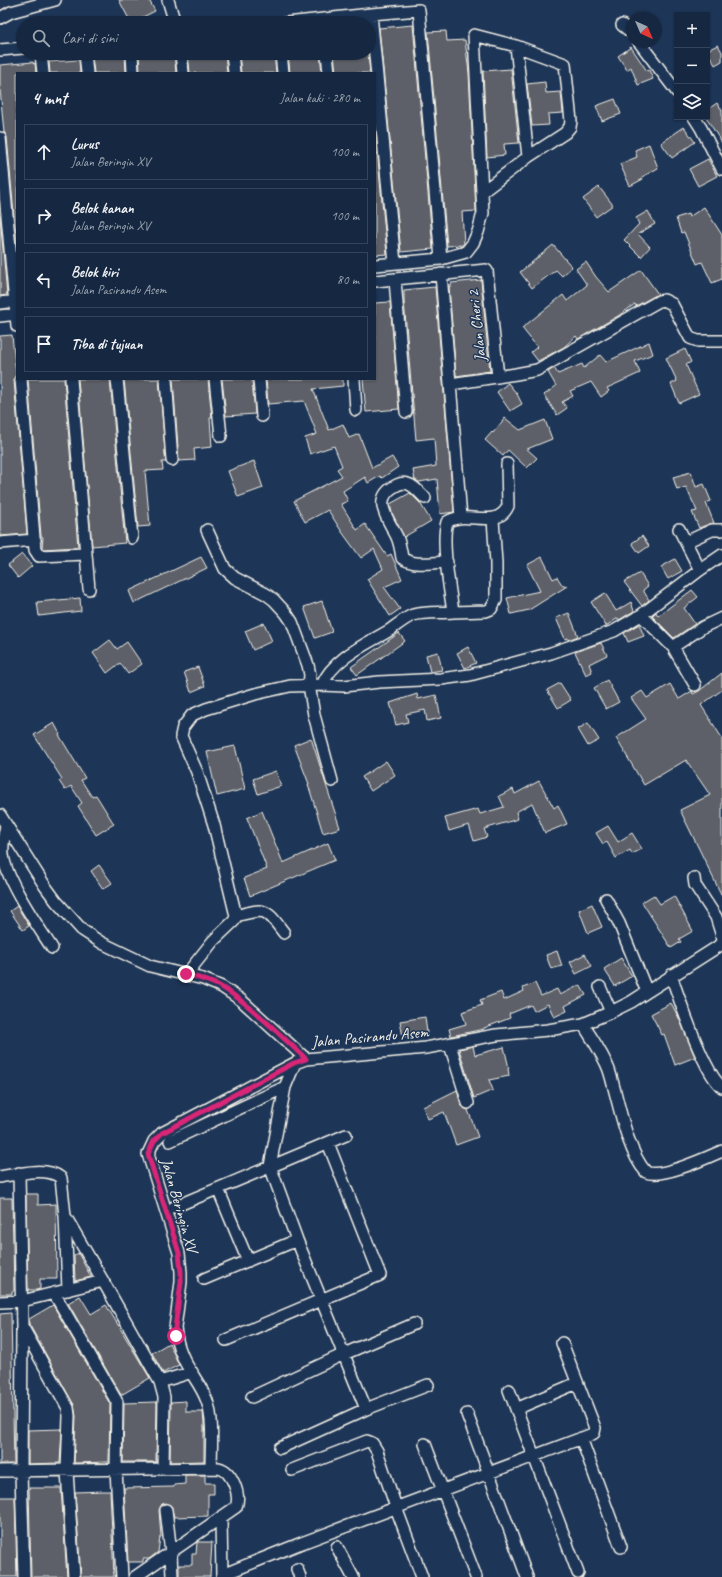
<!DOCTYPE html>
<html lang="id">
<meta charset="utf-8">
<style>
body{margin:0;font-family:Caveat,sans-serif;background:#23344c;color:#f1f3f6}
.controls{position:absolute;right:12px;top:12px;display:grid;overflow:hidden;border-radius:0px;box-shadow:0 1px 3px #0004}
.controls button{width:36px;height:36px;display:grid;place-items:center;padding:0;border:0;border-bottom:1px solid #35445a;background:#162841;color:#f1f3f6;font:20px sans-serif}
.compass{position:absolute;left:626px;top:12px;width:36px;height:36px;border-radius:50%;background:#162841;box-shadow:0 1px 3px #0004;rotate:136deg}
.stop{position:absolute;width:12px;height:12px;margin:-9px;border:3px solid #db2777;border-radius:50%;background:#fff}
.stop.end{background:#db2777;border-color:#fff;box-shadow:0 1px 4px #0008}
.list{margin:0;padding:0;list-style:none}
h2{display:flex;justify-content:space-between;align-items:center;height:52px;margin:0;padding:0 16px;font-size:17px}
h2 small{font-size:13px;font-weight:400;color:#9ea6b1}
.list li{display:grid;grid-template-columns:26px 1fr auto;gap:12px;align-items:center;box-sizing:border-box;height:56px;margin:0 8px 8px;padding:0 8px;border:1px solid #35445a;border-radius:0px}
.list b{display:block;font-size:15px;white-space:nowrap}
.list p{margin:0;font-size:13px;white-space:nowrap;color:#9ea6b1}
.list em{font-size:13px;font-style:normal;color:#9ea6b1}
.icon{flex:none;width:22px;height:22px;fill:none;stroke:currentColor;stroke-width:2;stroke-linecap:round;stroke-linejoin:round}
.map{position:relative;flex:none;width:722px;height:1577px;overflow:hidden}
.search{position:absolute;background:#162841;box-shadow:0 1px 3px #0004;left:16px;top:16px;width:360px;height:44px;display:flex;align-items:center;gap:10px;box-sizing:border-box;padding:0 14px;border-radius:22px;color:#9ea6b1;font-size:15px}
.panel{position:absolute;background:#162841;box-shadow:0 1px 3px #0004;left:16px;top:72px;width:360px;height:308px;border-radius:0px}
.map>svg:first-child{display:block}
.building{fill:#5d6168;stroke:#f4f1e8}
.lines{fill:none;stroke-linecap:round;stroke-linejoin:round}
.minor-casing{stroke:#f4f1e8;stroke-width:14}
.minor{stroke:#1d3557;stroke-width:11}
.route{stroke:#db2777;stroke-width:5}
.labels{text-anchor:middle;stroke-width:3;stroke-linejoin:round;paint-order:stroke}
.street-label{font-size:16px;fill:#f4f1e8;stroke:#1d3557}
</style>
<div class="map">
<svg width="722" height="1577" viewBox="0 0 722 1577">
<rect width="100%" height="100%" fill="#1d3557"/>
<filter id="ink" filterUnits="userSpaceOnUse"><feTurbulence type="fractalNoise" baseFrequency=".025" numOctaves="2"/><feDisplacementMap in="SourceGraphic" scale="8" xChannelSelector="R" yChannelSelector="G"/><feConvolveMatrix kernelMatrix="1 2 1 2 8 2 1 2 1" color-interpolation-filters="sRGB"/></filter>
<g filter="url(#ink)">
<path class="building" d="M119 0H149L155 11 131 23Z
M413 25 433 249 401 252 379 28Z
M446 31 447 41 465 40 469 73 476 211 462 212 464 243 463 245 447 246 428 32Z
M718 45 722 52V61L715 65 707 50Z
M631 47 647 71 649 70 653 79 638 85 631 67 627 70 618 56Z
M125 53 126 73H94L92 56Z
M139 53H174L176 73H140Z
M188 53H225L227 73H190Z
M239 53H274L276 73H241Z
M288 53H320L322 73H290Z
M342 53H368L370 73H336L334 54Z
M79 60 80 73H50L49 62Z
M33 62V64L35 63 36 73H17V248L7 137 4 132 3 122 0 89V65Z
M511 69 519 143 504 144 505 155 487 157 483 71Z
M545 82 546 93 561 92 563 113 548 114 549 125 532 126 527 84Z
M615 99 621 114 602 121 596 106Z
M717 103 722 110V143L707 119V110Z
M684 127 695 142 672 158 661 143Z
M375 128 387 254 375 255Z
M649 144 658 168 642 177 643 179 630 186 620 164 637 157 635 150Z
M708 159 717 176 698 186 689 169Z
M599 187 613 205 596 217 583 199Z
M704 207 722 235V279L712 283 702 262 697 264 684 232 681 233 676 218 688 214 689 217Z
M648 211 655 224 638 234 650 247 641 257 624 240 639 224 636 218Z
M0 216 7 295 0 296Z
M553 245 572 267 562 276 556 270 532 288 520 272Z
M586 262 596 277 609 292 641 270 658 294 636 306 635 304 618 316 578 339 576 336 564 347 538 361 531 352 537 347 522 328 563 295 567 301 587 285 576 269Z
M481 280 490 371 456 376 449 286H451V283Z
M435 287 454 512 440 514 437 479 419 482 415 480 413 470 436 466 434 438 416 440 404 301V290Z
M390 302 399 409 366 412 363 379H375V303Z
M12 335 16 375 14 380 27 534 0 536V336Z
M649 342 653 354 635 361 640 373 607 388 609 391 601 397 591 382 570 391 573 396 562 402 567 408 557 415 544 395 556 386 548 372 554 368 558 374 582 364 584 368 600 355 606 362Z
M685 349 691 362 686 365 699 394 679 403 671 384 677 381 666 358Z
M28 379H64L78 547 43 549 42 548 43 537 41 536Z
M78 379H110L125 543 92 546Z
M124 379H159L166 462H162L163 470 145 471 150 526 138 527Z
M173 379H208L212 418H210L212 447 194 449 195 460 179 461Z
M222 379H252L255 414 226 416Z
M266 379H343V386L313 389 329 430 343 424 349 438 359 434 372 468 392 457 398 467 382 478 380 476 368 483 365 477 343 491 348 501 341 504 357 530 365 524 387 556 391 554 402 579 384 587 400 609 390 616 367 579 383 569 374 549 361 558 342 532 328 510 305 522 294 501 342 476 337 469 342 466 334 446 310 454 305 438 317 434 304 401 268 404Z
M508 383 517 394 522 404 510 411 497 392Z
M505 418 520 430 545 420 552 439 527 449 537 458 527 468 508 450 503 456 485 440 492 432 493 433Z
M254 461 263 488 238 497 228 471Z
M691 472 696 487 704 484 711 501 706 503 714 523 709 524 699 528 692 512 697 511 686 487 677 490 673 477Z
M410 493 420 503 431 521 404 537 392 513 390 504Z
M642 536 649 546 639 553 632 543Z
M22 554 32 566 18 578 8 565Z
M201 557 207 568 134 603 129 591Z
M542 557 553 579 557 577 563 586H567L529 610 511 614 507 598 540 591 527 565Z
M675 559 682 571 668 579 661 567Z
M640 573 648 586 643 590 649 600 642 606 624 582Z
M692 590 698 597 684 608 695 624 674 638 652 616 656 612 658 616Z
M605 593 616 611 631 602 634 611 619 620 618 618 606 626 591 602Z
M80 598 81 611 39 616 37 602Z
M322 601 332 632 315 638 304 607Z
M569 613 578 636 568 640V638L565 639 556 618Z
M264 623 272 641 253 650 245 631Z
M639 624 644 636 628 642 624 633Z
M399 633 405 641 357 675 351 667Z
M110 640 117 649 127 642 142 664 128 674 120 663 107 673 93 653Z
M601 643 607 655 589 664 592 672 586 675 575 652Z
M468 647 476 663 465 668 457 653Z
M438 652 442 670 430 672 426 655Z
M198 667 205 686 191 692 184 672Z
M722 673V690L701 705 722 738V896L680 810 710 795 686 760 644 785 616 738 646 719 631 698 642 691 647 698 670 684 679 699 692 691 693 694 699 691Z
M607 680 619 702 606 709 594 688Z
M560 683 571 700 558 708 547 690Z
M417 694 418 699 436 695 441 718 427 721 425 710 406 714 408 722 396 725 390 703Z
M54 723 60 734 59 735 85 778 81 780 92 797 96 795 114 824 96 835 78 806 82 803 71 786 65 790 59 781 62 779 34 735Z
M588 723 599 740 588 746 578 729Z
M311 738 340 828 323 833 308 784H309L294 745Z
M235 746 245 789 217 796 207 752Z
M386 761 395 775 371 791 362 777Z
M276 771 281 786 258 794 253 779Z
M539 781 554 808 558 805 567 824 545 833 532 803 516 812 518 819 484 829 487 837 474 841 469 825 449 831 445 818 478 809 480 814 504 807 499 796 513 789 515 794Z
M262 811 283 863 328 843 335 860 250 896 244 878 267 869 247 818Z
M608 826 618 842 632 833 642 849 632 854 630 850 616 858 607 842 603 844 596 833Z
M99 865 112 883 103 889 91 871Z
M654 895 660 904 674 896 693 931 679 939 681 942 671 948 642 902Z
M592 904 602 927 588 933 579 910Z
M17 906 29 926 23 930 10 911Z
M557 951 562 966 551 969 546 955Z
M585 954 592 966 576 974 570 962Z
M621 958 632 976 615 986 604 969Z
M535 983 541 996 557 989 560 995 580 985 586 995 565 1006 567 1011 554 1017 548 1004 534 1011 531 1005 509 1014 510 1018 484 1028V1029L451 1036 449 1029 466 1024 462 1012 482 1005 480 1000 501 992 504 1000 524 991 523 988Z
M671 1003 679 1018 695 1057 675 1065 664 1034 662 1035 651 1014Z
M425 1017 427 1033 403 1037 400 1021Z
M473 1046 475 1055 504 1047 509 1068H508L509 1076 489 1080 493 1090 474 1098 459 1049Z
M457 1090 461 1105 464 1108 468 1110 478 1137 456 1145 444 1112 428 1119 423 1107Z
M26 1194H38V1205L56 1204 57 1279H40V1289L36 1290H28Z
M0 1198H12L14 1291H12V1294H0Z
M78 1253 91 1277 75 1281 74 1256Z
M80 1296 91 1314 106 1305 150 1378 121 1395 68 1303Z
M53 1305 110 1404 109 1462 74 1463 76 1416 74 1405 29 1324V1319Z
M11 1313 14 1464H0V1314Z
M169 1343 179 1365 163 1373 152 1353Z
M186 1401V1412H203L204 1424V1461L170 1462 171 1402Z
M157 1402 156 1462H123L124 1403Z
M62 1429 60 1463 28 1464V1430Z
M185 1475H205V1483H214V1494H208V1516L174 1517 171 1506 166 1503 162 1504 159 1510 161 1537H160L158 1552 149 1559H143V1562H128L124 1488 174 1487V1485L185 1484Z
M29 1488H61L67 1577H31Z
M104 1491H110L114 1577H81L75 1492Z
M0 1497H15L17 1577H0Z
M197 1542H212L210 1577H179V1565H192V1554H196Z"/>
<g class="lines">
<defs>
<path id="minor" d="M168 0 175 23
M371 14 395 263
M0 18 11 12 55 0
M286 23 371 14 419 10 441 259
M622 25 632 33
M639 42 677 92
M516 46 528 157
M0 50 23 48
M41 53 43 73
M85 53 87 73
M132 53 133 73
M181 53 183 73
M232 53 234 73
M281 53 283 73
M327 53 329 73
M694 117 701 128 722 169
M0 138 17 326
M375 265 441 259 466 252 473 243 478 232 483 213 474 35 516 46 565 64 571 121 570 127 565 133 528 157 482 192
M441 274 461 517
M395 280 406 412
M375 281 486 270 487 271 498 377
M0 303 17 301
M0 316 17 314
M21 379 35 550 39 556 86 554
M71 379 89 589
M117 379 132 538
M166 379 172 460
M215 379 221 436
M259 379 262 416
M354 379 356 410
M451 384 516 374 537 370 659 301 664 300 672 304 690 338 698 341H722
M425 498C417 490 409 479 397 485 370 498 388 519 397 537 400 544 401 551 402 558 415 567 433 562 447 562
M493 519 496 563V600L491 609 486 611 453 612C450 590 441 542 447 522 466 509 497 531 508 506L507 464
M679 529 700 570
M207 530 225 569 235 578 266 594 274 600 286 613 292 622 308 665 310 675 309 685 314 715 332 781
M686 542 712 530H722
M0 543 35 540
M641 615 700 570 722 555
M673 647 695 685
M322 685C333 658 367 644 390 630 397 625 405 618 413 615 423 612 442 613 453 612
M0 815 45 886 56 901 82 930 102 943 150 966 203 979 222 987 241 1000 306 1059
M6 826C4 835 2 845 3 854 5 879 38 926 52 948
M694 878 695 885 716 917 722 936
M606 899 619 923 647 992
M236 916C266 907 266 909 284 933
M186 975 213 941 234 921 236 916 214 825 197 772 181 736 183 727 192 715 206 709 255 694 290 686 322 685 344 686 379 682 441 679 470 675 551 653 614 631 641 615 673 647 703 627 722 618
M671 975C679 998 704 1074 722 1087
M600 987 611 1012
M583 1024C592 1039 603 1054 609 1070 618 1098 626 1150 646 1172 661 1179 706 1158 722 1151
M450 1045 468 1103
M295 1063 285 1087 270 1166 297 1240 366 1409
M170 1141 285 1087
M19 1173 22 1327 21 1472 24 1577
M0 1177C17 1174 47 1166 61 1178L65 1216 68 1290
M218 1189 248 1261
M174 1207 346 1135
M65 1216 103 1281 160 1382 164 1397 163 1469
M204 1279 297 1240
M54 1293 117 1402 116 1470 122 1577
M0 1302 22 1301 103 1281
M23 1328 68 1408 69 1416 67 1471 74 1577
M226 1340 380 1275 328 1143
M160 1382 192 1372
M509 1390 578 1573
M252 1397 344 1354 414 1324
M516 1409 577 1383
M467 1414 527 1577
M581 1438 621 1547
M425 1444 476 1577
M280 1448 366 1409 428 1385
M211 1468C211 1448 214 1420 207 1401 201 1384 188 1371 182 1355 178 1346 176 1337 175 1328L181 1282V1272L179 1253 148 1154 154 1141 162 1133 295 1063 306 1059 426 1048 496 1035 548 1030 583 1024 611 1012 631 1002 722 944
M292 1470 367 1441 372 1443 377 1451 398 1513 422 1577
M0 1471 219 1468C232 1471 241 1495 236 1507L135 1577
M166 1510 171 1553 172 1577
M221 1518 222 1577
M337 1547 353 1577
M297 1569 300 1577
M222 1575 299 1544 590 1435 594 1433 595 1428 562 1343"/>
</defs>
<use href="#minor" class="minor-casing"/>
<use href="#minor" class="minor"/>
</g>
</g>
<g class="lines" filter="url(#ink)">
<path class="route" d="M176 1336 175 1328 181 1282V1272L179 1253 148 1154 154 1141 162 1133 294 1063 306 1059C281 1036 252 1006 223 988 212 981 198 978 186 974"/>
</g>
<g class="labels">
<g class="street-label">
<text transform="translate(476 326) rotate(-96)" y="6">Jalan Cheri 2</text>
<text transform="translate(370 1036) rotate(-5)" y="6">Jalan Pasirandu Asem</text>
<text transform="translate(180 1205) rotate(74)" y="6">Jalan Beringin XV</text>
</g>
</g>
</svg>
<div class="controls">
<button>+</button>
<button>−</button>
<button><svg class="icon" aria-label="layers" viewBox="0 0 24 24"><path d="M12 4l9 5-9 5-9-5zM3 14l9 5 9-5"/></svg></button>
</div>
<svg class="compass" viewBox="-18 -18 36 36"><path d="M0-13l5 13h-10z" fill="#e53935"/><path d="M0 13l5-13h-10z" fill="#9ea6b1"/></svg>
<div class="stop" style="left:176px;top:1336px"></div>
<div class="stop end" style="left:186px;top:974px"></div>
<div class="search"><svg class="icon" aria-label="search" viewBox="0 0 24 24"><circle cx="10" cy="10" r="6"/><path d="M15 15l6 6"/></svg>Cari di sini</div>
<section class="panel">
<h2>4 mnt<small>Jalan kaki · 280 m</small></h2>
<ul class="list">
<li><svg class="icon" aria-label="ahead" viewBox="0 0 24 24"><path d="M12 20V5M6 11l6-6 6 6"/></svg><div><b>Lurus</b><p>Jalan Beringin XV</p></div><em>100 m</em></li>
<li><svg class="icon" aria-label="right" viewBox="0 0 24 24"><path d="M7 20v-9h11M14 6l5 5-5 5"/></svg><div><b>Belok kanan</b><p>Jalan Beringin XV</p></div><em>100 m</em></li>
<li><svg class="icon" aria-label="left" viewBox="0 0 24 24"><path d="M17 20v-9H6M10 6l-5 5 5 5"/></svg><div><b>Belok kiri</b><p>Jalan Pasirandu Asem</p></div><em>80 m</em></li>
<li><svg class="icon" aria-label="arrive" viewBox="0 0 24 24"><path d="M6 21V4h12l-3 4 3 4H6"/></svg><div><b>Tiba di tujuan</b></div></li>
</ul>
</section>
</div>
